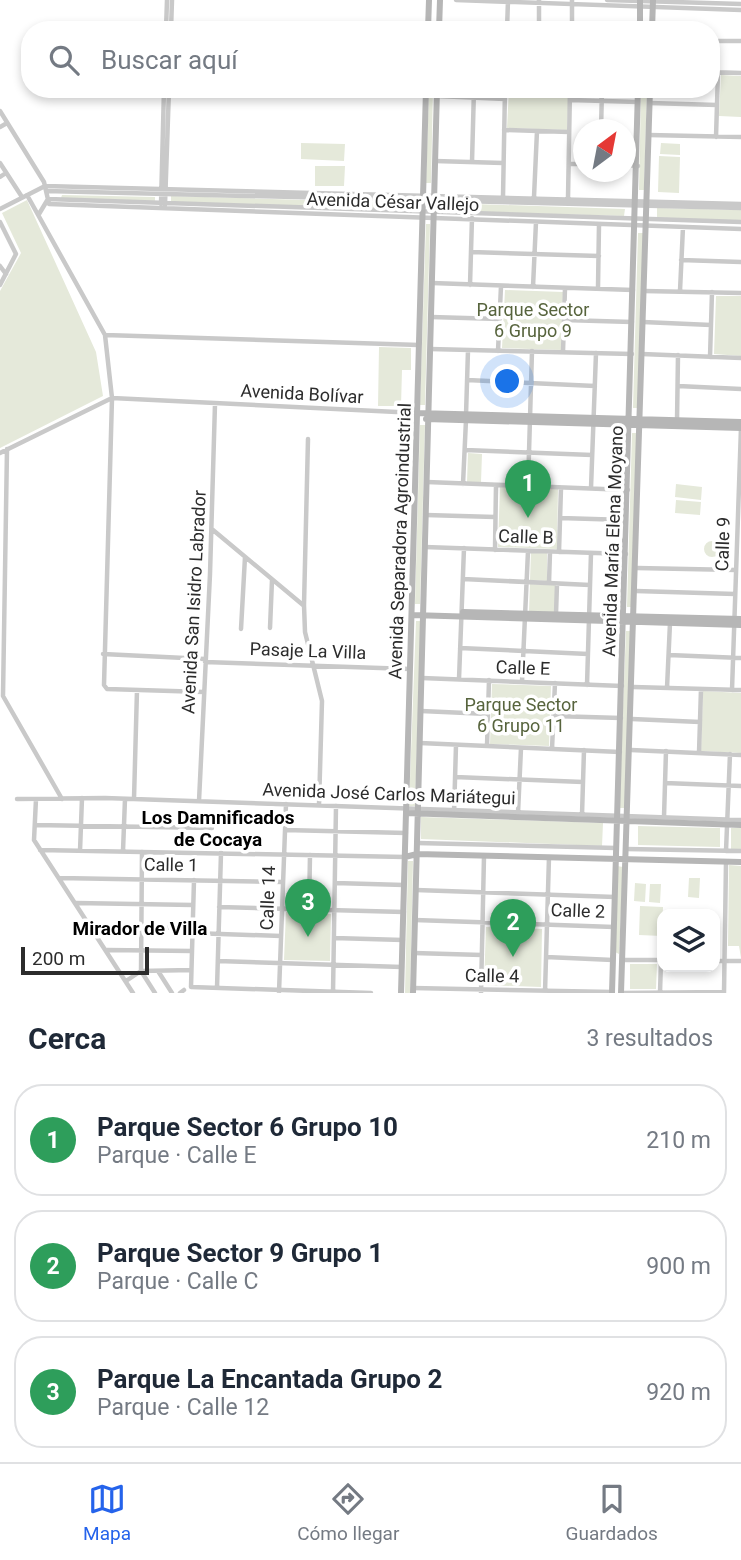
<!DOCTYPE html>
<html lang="es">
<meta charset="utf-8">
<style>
body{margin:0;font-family:Roboto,sans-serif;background:#f6f6f7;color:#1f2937}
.controls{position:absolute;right:21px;bottom:21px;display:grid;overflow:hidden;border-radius:14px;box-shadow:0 4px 10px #0003}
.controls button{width:63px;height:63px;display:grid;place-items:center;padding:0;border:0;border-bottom:2px solid #e0e1e3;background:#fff;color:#1f2937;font:35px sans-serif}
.compass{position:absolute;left:573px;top:119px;width:63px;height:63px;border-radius:50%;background:#fff;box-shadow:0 4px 10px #0003;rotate:32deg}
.scale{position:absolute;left:21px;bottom:18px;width:128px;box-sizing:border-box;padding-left:7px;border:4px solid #2c2c2c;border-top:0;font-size:19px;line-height:24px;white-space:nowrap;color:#2c2c2c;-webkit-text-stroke:5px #fff;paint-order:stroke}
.you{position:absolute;left:508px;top:382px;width:24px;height:24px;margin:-18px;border:5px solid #fff;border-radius:50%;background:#1a73e8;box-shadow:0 0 0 10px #1a73e833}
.badge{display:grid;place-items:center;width:46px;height:46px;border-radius:50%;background:#2563eb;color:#fff;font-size:23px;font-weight:700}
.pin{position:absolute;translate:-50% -58px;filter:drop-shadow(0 2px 4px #0008)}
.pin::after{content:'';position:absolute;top:37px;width:24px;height:21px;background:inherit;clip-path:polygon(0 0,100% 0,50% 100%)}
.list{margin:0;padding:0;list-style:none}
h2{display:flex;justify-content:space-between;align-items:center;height:91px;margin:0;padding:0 28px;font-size:30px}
h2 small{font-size:23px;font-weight:400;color:#747a83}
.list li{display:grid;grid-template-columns:46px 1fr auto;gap:21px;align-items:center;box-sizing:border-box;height:112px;margin:0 14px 14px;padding:0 14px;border:2px solid #e0e1e3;border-radius:28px}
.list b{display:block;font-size:26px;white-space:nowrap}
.list p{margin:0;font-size:23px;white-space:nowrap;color:#747a83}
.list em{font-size:23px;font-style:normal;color:#747a83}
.icon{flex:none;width:38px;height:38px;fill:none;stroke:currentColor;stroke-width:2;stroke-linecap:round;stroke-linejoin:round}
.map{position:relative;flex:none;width:741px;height:993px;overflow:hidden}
.search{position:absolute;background:#fff;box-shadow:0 4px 10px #0003;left:21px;right:21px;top:21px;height:77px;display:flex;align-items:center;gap:18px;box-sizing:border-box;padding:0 24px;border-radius:28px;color:#747a83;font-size:26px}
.sheet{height:469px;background:#fff}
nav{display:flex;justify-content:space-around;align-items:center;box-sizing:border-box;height:98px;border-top:2px solid #e0e1e3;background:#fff;font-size:19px;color:#747a83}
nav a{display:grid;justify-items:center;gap:4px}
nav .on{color:#2563eb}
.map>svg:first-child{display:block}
.green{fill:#e5e9da}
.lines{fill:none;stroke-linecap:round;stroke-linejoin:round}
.street{stroke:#c9c9c9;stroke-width:4.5}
.secondary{stroke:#b6b6b6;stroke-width:6}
.labels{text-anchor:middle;stroke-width:7;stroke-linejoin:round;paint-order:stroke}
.street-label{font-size:18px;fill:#2c2c2c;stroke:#fff}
.park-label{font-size:18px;fill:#57643d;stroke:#fff}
.neighbourhood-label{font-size:19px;font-weight:bold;fill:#000;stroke:#fff}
</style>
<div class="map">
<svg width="741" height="993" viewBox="0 0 741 993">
<rect width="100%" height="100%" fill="#fff"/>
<path class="green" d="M721 75 741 76V117L719 116Z
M429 89H433L431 183H426Z
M509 89H569L567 130 507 128Z
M641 89H647L644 190H639Z
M301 143 345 144 344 161 301 159Z
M661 143 680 144V155L660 154Z
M659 156 680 157 679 193 658 192Z
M315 166H345L344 186H315Z
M62 195 155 197V201L61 198Z
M171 196 412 203V209L171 202Z
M27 200 96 352 103 396 0 448V291L21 253 2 213Z
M444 203 625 209 624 216 444 211Z
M657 208 741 210V222L657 220Z
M426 224H430L425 405H420Z
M638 233H644L639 408H633Z
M505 290 563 292 561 350 502 348Z
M716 296H741V356L714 354Z
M379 347 411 348V370H402L401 406H378Z
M420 425H425L420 604H415Z
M632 433H638L632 607H627Z
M468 453 482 454 481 482H467Z
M676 484 702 487 701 500 675 497Z
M500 487 558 489 557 549 498 547Z
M676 500 701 502 700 515 675 513Z
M704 549a8 8 0 1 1 16 0a8 8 0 1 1-16 0Z
M531 552 547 553V581L530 580Z
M530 584 556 585 555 613 529 612Z
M416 621H421L415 806H409Z
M626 631H631L626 808H619Z
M492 684 551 686 549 746 490 744Z
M703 691 741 693V753L701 751Z
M421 817 603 823 602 846 421 839Z
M638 826 720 828V847L638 845Z
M731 828H741V850L731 849Z
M408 861H413L410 993H405Z
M729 865 741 866V958L739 946H728Z
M617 866 623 867 619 954 615 952Z
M689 878H700L699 898 688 897Z
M635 883 646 884 645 902 634 901Z
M650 884H661L660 903 649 902Z
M640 906 663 907 662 936 639 935Z
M286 912 331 914 330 961 284 960Z
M486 927 542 929 541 987 484 985Z
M630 964H657L656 989H630Z"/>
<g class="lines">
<path class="street" d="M456 0 741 10
M607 0 741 4
M166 30 167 0
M171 30 172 0
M507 30 508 0
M539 30V1
M572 30V0
M711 41H741
M711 72 741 73
M437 96 505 99
M570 100 638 102
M650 103 717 105
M0 111 44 182 49 204 741 229
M0 127 7 123
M504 130 569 132
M601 130 602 89
M649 135 741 137
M716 137 718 72
M435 161 503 163
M472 162 474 89
M0 163 22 197
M569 164H584
M626 165 638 166
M0 177 6 173
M46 191 741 208
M27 195 105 335 112 398 104 685 107 689 204 692
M503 197 505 89
M534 197 537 131
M568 198 570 89
M161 204 164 89
M165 205 169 89
M0 209 45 186 741 204
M39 214 48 199 741 222
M0 222 16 254 0 285
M471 252 599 256
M681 260 741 262
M0 266 6 274
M432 283 633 290
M470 285 472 218
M533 287 536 222
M598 288 599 224
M644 291 741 293
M680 291 683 227
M431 317 500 319
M564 320 632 322
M643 322 711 325
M105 335 419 345
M430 349 632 354
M498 351 501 286
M563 352 565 288
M642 354 741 358
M710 357 712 292
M467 380 595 386
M678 386 741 389
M466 415 468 350
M677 421 678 355
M308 439 304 605 305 632 322 701 319 805
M7 449 3 696 62 799
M465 450 592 455
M0 453 112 398 417 413
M427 482 628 490
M463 484 466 420
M528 486 532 351
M591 488 596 353
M426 515 495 517
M560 518 626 520
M213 530 303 605
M425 547 626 554
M495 550 496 485
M559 552 561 488
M637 568 736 570
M463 579 590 585
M549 583 550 552
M636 591 735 594
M556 614 557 584
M270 628 272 580
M241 629 245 557
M460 648 588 654
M103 654 205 659
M669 655 741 658
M205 662 410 669
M422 678 622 686
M459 679 464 548
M522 682 528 551
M587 685 591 553
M633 687 741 690
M667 688 670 623
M732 690 741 428
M421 711 488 714
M553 716 621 718
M632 719 700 722
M420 743 620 752
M487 746 489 680
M552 749 555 683
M631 750 741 755
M699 753 701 689
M455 777 583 782
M665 783 741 786
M17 799 105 798 741 820
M36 799 34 840 133 993
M134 799 137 690
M199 801 210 574 215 404
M518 813 521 748
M454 814 456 745
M582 815 584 750
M664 817 666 751
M35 825 212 828
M285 830 406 833
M417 843 616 848
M626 849 741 851
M40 850 405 857
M80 851 82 798
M123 851 125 799
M726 851 730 754
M142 852 141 971 155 993
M59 878 283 882
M194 880 191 987 371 993
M335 883 404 885
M416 890 615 897
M76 903 193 905
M219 907 404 912
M309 910 310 855
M415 920 614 927
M92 926 192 928
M192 933 281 936
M334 938 403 940
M107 950 192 951
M414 953 482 955
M546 957 613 960
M622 960H662
M218 961 402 967
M715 961H741
M158 971 172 993
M126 981 141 971 191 970
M217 988 221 853
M413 988 612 992
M279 992 286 804
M545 992 549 857
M180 993 184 990
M333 993 336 806
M481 993 484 856
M621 993 724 992
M660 993 661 960
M724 993 726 862"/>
<path class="secondary" d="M428 30 429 0
M439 30 440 0
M640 30V0
M652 30 653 0
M417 413 741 422
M426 419 741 428
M463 612 741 619
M412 615 741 625
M406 813 741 825
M405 857 417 854 741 862
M401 993 426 89
M413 993 437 89
M612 993 638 89
M621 993 650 89"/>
</g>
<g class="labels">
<g class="street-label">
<text transform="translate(393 202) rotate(2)" y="6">Avenida César Vallejo</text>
<text transform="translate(302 394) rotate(3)" y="6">Avenida Bolívar</text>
<text transform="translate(526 537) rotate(2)" y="6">Calle B</text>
<text transform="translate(400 541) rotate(-88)" y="6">Avenida Separadora Agroindustrial</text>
<text transform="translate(613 541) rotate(-88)" y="6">Avenida María Elena Moyano</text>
<text transform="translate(723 544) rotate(-88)" y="6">Calle 9</text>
<text transform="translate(194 602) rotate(-87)" y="6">Avenida San Isidro Labrador</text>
<text transform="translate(308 651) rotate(2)" y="6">Pasaje La Villa</text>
<text transform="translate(523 668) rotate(2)" y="6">Calle E</text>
<text transform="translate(389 794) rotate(2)" y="6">Avenida José Carlos Mariátegui</text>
<text transform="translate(171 865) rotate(1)" y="6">Calle 1</text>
<text transform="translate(268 898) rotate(-88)" y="6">Calle 14</text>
<text transform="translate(578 911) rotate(2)" y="6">Calle 2</text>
<text transform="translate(492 976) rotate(1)" y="6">Calle 4</text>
</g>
<g class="park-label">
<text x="533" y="316">Parque Sector<tspan x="533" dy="21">6 Grupo 9</tspan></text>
<text x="521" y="711">Parque Sector<tspan x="521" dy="21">6 Grupo 11</tspan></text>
</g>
<g class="neighbourhood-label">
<text x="218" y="824">Los Damnificados<tspan x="218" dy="22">de Cocaya</tspan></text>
<text x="140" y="935">Mirador de Villa</text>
</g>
</g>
</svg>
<div class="controls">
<button><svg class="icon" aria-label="layers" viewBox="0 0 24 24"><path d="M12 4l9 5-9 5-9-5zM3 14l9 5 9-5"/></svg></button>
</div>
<svg class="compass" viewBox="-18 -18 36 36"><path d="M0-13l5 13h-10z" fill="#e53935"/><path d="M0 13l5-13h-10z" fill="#747a83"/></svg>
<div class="scale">200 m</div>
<div class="you"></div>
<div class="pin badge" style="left:528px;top:518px;background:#2e9e5b">1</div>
<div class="pin badge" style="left:513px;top:957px;background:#2e9e5b">2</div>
<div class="pin badge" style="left:308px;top:937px;background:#2e9e5b">3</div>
<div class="search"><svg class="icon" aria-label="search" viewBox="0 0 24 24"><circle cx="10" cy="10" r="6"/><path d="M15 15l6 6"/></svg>Buscar aquí</div>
</div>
<section class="sheet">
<h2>Cerca<small>3 resultados</small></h2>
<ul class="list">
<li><span class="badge" style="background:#2e9e5b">1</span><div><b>Parque Sector 6 Grupo 10</b><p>Parque · Calle E</p></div><em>210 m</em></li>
<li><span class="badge" style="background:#2e9e5b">2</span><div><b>Parque Sector 9 Grupo 1</b><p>Parque · Calle C</p></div><em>900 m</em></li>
<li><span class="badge" style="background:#2e9e5b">3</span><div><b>Parque La Encantada Grupo 2</b><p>Parque · Calle 12</p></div><em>920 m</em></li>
</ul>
</section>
<nav>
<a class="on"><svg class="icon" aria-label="map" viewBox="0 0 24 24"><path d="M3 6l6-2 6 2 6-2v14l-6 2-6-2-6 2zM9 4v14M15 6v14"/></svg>Mapa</a>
<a><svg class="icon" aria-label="directions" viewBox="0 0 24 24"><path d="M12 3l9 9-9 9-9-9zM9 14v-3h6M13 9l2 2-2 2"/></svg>Cómo llegar</a>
<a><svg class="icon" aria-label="saved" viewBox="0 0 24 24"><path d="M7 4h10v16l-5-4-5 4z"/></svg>Guardados</a>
</nav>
